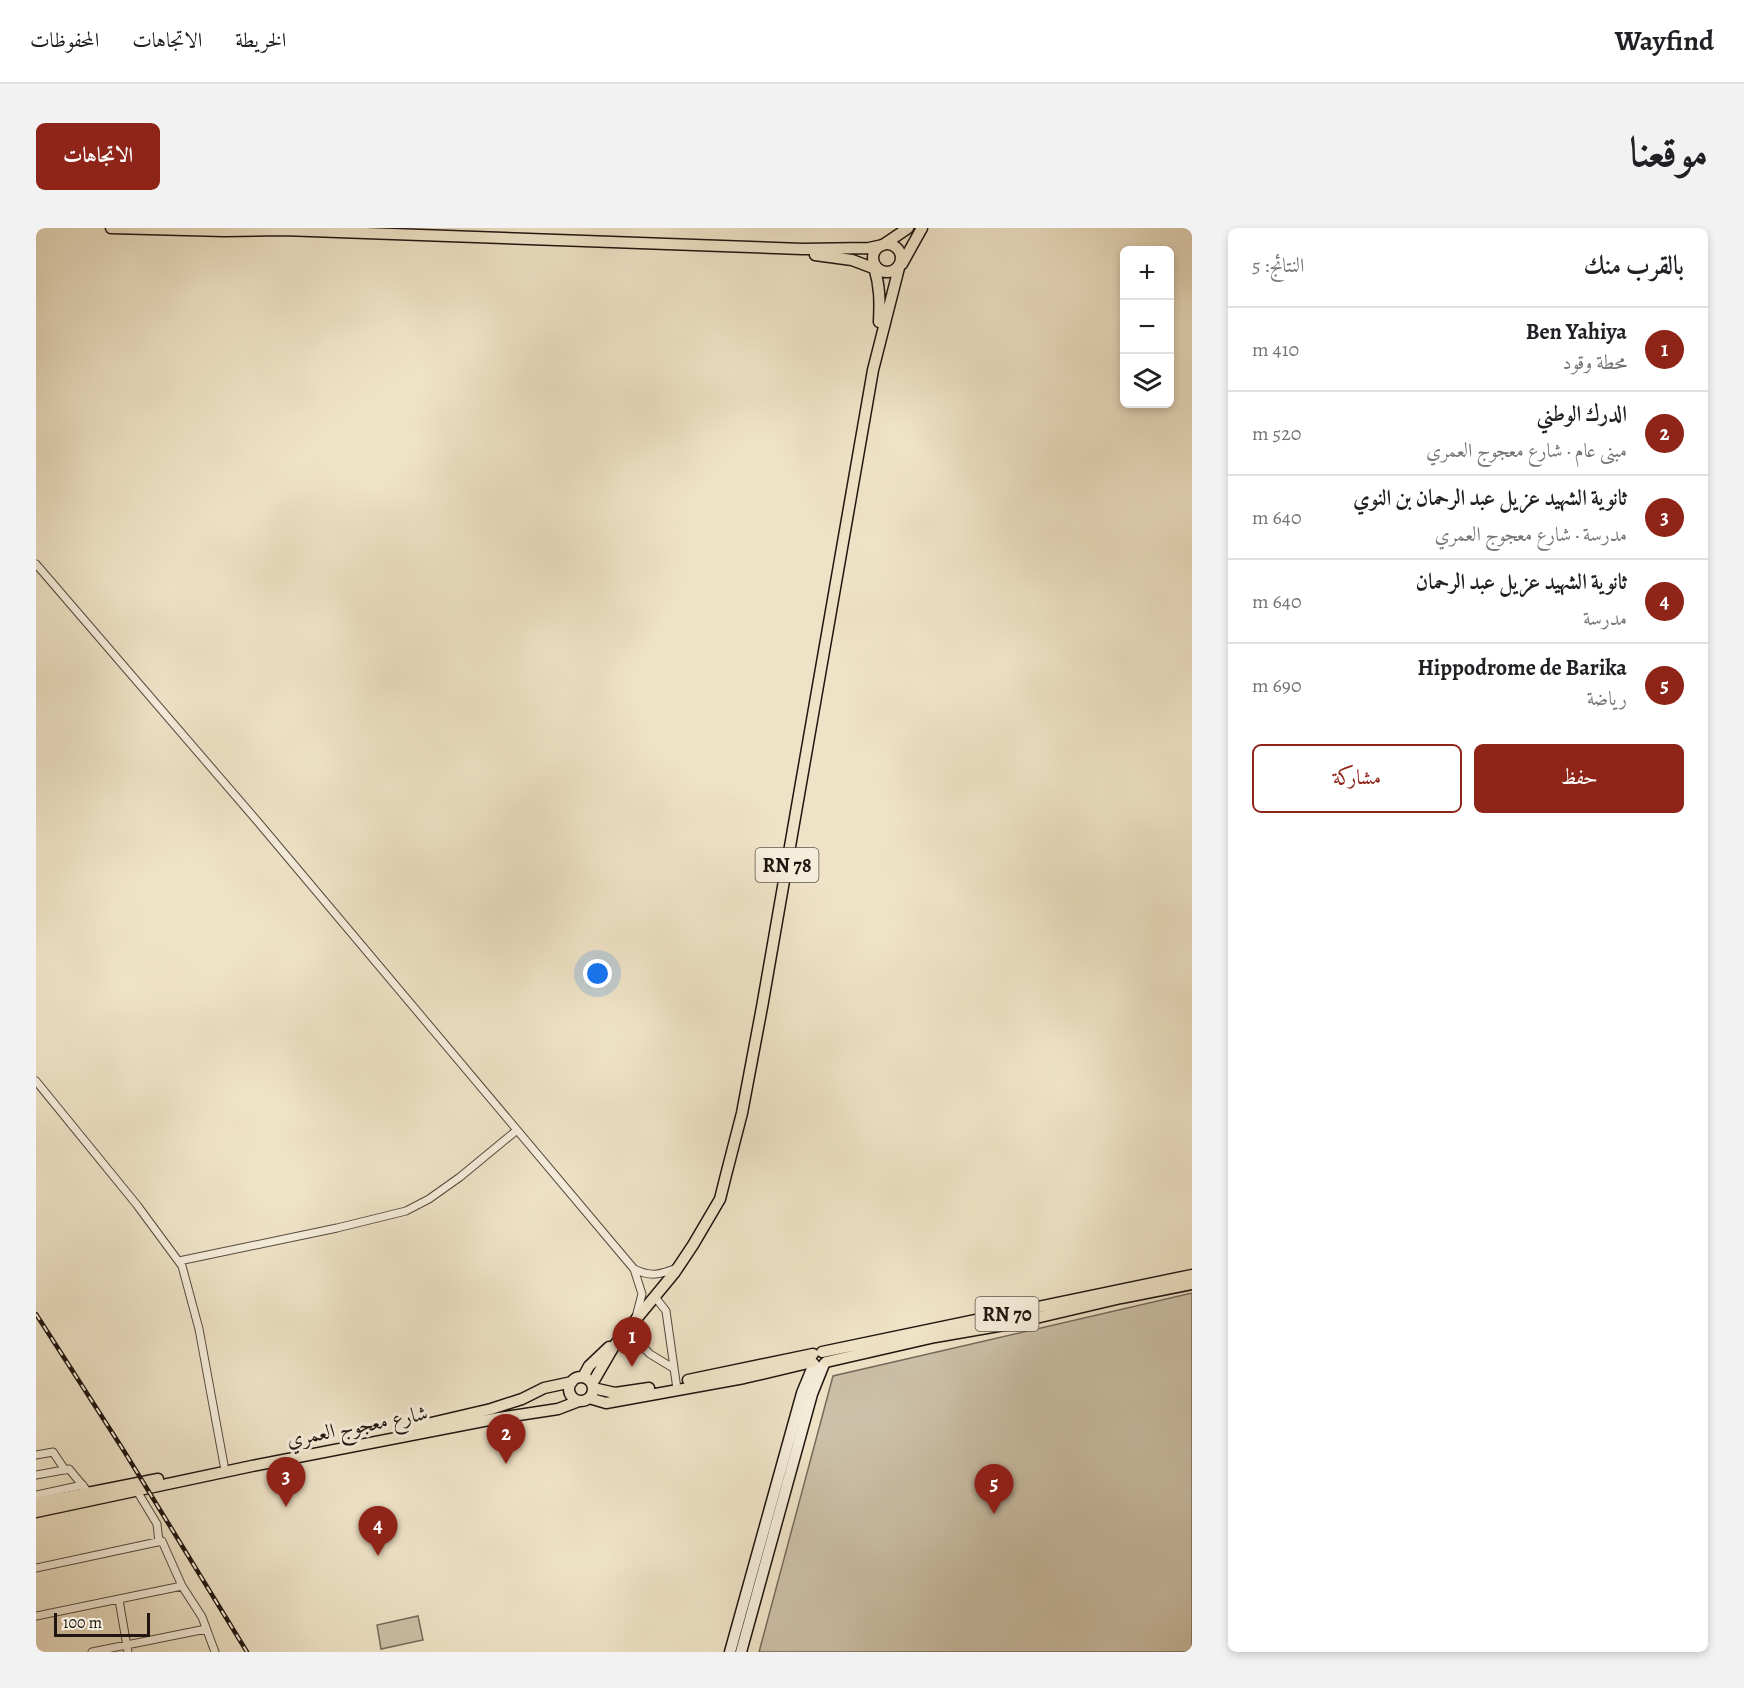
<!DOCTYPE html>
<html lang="ar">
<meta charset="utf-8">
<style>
body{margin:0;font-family:Alegreya,Amiri,serif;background:#f2f2f2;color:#202124;direction:rtl}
.controls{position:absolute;right:18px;top:18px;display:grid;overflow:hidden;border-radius:9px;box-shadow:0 3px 9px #0003}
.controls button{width:54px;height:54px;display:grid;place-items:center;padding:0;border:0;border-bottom:2px solid #e0e0e0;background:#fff;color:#202124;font:30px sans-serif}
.scale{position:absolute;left:18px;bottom:15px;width:96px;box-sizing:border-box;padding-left:6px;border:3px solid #201510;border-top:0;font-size:16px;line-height:21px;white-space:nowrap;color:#201510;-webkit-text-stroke:4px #f5eddb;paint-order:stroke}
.you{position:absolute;left:562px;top:746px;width:21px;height:21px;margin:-15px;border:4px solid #fff;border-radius:50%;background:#1a73e8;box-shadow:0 0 0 9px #1a73e833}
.badge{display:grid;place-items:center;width:39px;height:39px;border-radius:50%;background:#8f2418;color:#fff;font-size:20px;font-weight:700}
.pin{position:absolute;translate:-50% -50px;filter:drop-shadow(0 2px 3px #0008)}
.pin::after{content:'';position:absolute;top:32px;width:21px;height:18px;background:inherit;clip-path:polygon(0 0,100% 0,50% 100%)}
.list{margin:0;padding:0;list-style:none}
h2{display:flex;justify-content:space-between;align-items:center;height:78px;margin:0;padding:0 24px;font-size:26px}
h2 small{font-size:20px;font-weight:400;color:#757577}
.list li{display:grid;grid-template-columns:39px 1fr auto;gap:18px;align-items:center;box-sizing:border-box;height:84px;padding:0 24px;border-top:2px solid #e0e0e0}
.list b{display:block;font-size:22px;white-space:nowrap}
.list p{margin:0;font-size:20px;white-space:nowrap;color:#757577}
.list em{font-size:20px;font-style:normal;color:#757577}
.actions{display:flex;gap:12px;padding:18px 24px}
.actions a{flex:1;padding:14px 0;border:2px solid #8f2418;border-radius:9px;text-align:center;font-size:21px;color:#8f2418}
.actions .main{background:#8f2418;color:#fff}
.icon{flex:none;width:33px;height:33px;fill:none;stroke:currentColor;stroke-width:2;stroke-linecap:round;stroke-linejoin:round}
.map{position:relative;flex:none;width:1156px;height:1424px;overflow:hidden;direction:ltr;border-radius:9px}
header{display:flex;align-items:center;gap:36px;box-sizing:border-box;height:84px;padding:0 30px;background:#fff;border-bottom:2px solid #e0e0e0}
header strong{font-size:28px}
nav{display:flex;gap:33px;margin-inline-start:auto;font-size:21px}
.intro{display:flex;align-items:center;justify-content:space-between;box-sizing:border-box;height:144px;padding:0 36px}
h1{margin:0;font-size:42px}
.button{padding:15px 27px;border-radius:9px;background:#8f2418;color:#fff;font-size:21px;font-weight:700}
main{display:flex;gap:36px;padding:0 36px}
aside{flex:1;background:#fff;border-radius:9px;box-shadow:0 3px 9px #0003}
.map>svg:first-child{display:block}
.green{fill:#ccc0a8;stroke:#766a5c;stroke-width:1.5}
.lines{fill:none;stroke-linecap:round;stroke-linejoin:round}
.street-casing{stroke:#54483e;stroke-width:9}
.secondary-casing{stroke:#201510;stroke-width:13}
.primary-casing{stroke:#201510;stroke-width:13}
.street{stroke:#f5eddb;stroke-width:7}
.secondary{stroke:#f5eddb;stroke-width:10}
.primary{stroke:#efe3c7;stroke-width:10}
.rail-casing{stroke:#201510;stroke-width:4.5}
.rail{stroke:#f5eddb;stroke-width:2;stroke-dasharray:7;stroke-linecap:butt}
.labels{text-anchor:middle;stroke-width:6;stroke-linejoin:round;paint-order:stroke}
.shield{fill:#f5eddb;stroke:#60564d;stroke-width:1.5}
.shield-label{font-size:20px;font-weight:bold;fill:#201510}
.street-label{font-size:21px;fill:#201510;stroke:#f5eddb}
</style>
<header>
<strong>Wayfind</strong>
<nav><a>الخريطة</a><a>الاتجاهات</a><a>المحفوظات</a></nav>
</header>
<div class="intro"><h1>موقعنا</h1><a class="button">الاتجاهات</a></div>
<main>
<aside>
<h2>بالقرب منك<small>النتائج: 5</small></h2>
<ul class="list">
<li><span class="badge">1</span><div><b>Ben Yahiya</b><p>محطة وقود</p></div><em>410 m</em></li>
<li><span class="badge">2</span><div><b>الدرك الوطني</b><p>مبنى عام · شارع معجوج العمري</p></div><em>520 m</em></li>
<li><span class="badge">3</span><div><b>ثانوية الشهيد عزيل عبد الرحمان بن النوي</b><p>مدرسة · شارع معجوج العمري</p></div><em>640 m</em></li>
<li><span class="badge">4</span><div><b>ثانوية الشهيد عزيل عبد الرحمان</b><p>مدرسة</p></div><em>640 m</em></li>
<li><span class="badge">5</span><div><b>Hippodrome de Barika</b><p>رياضة</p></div><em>690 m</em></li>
</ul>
<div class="actions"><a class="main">حفظ</a><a>مشاركة</a></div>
</aside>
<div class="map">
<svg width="1156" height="1424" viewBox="0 0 1156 1424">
<rect width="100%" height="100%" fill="#efe3c7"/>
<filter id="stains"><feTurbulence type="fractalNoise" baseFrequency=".00333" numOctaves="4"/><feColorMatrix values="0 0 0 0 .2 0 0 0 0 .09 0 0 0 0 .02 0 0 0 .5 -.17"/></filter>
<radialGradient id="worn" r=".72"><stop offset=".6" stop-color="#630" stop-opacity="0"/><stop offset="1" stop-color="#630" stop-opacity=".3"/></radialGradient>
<path class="green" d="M1156 1065V1424H723L797 1148Z
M382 1388 387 1412 345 1421 341 1397Z"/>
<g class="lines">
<defs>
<path id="street" d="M0 336 222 594 598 1041
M0 853 101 977 146 1038 163 1101 188 1237
M143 1033 301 1000 370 983 393 971 424 949 481 902
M619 1069 630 1083 641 1161
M600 1089 606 1066 598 1041C615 1049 623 1047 641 1040
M591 1103 614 1126 637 1140
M0 1227 17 1224 29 1242
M0 1247 33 1241 53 1265
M101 1263 121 1296 123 1314
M0 1267 47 1257
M0 1340 126 1313 146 1358 166 1389 179 1424
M83 1372 92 1424
M0 1388 146 1358
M56 1424 170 1401"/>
<path id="secondary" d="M694 1424 766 1165 778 1136
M705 1424 776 1166 788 1136"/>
<path id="primary" d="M75 0 188 3 247 2 766 21 833 20 847 17 872 0
M837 30a14 14 0 1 1 28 0a14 14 0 1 1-28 0Z
M779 27 816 32 845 43
M866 36 886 0
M838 39C844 58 844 74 843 94
M786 1124 1156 1047
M790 1134 899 1109 974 1096 1085 1070 1156 1056
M547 1149 553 1138 573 1119
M533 1161a12 12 0 1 1 24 0a12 12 0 1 1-24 0Z
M652 1152 777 1126
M556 1156 578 1118 639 1044 657 1017 684 971 690 947 706 885 726 779 837 142 865 32
M557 1160 579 1165 613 1160
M553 1170 570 1175 708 1150 776 1134
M378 1199 455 1181 486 1171 508 1160 536 1154
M0 1275 122 1251
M0 1284 216 1238 463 1190 522 1181 543 1173"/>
</defs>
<use href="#street" class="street-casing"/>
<use href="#secondary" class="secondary-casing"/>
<use href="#primary" class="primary-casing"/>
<use href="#street" class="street"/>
<use href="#secondary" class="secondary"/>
<use href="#primary" class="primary"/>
<defs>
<path id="rail" d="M0 1086 88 1223 211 1424"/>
</defs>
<use href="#rail" class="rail-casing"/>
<use href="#rail" class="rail"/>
</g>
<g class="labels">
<g class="shield">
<rect x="719.5" y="620" width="63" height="34" rx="4.5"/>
<rect x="939.5" y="1069" width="63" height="34" rx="4.5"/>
</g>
<g class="shield-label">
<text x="751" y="644">RN 78</text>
<text x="971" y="1093">RN 70</text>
</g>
<g class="street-label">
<text transform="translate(321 1198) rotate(-11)" y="7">شارع معجوج العمري</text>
</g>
</g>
<rect width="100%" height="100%" filter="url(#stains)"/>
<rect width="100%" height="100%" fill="url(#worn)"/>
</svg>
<div class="controls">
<button>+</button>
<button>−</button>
<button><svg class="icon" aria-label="layers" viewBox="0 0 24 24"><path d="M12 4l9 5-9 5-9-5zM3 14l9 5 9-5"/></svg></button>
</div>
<div class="scale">100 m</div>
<div class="you"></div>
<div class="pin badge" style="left:596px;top:1139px">1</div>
<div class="pin badge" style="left:470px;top:1236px">2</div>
<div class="pin badge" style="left:250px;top:1279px">3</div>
<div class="pin badge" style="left:342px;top:1328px">4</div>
<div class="pin badge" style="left:958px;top:1286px">5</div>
</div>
</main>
